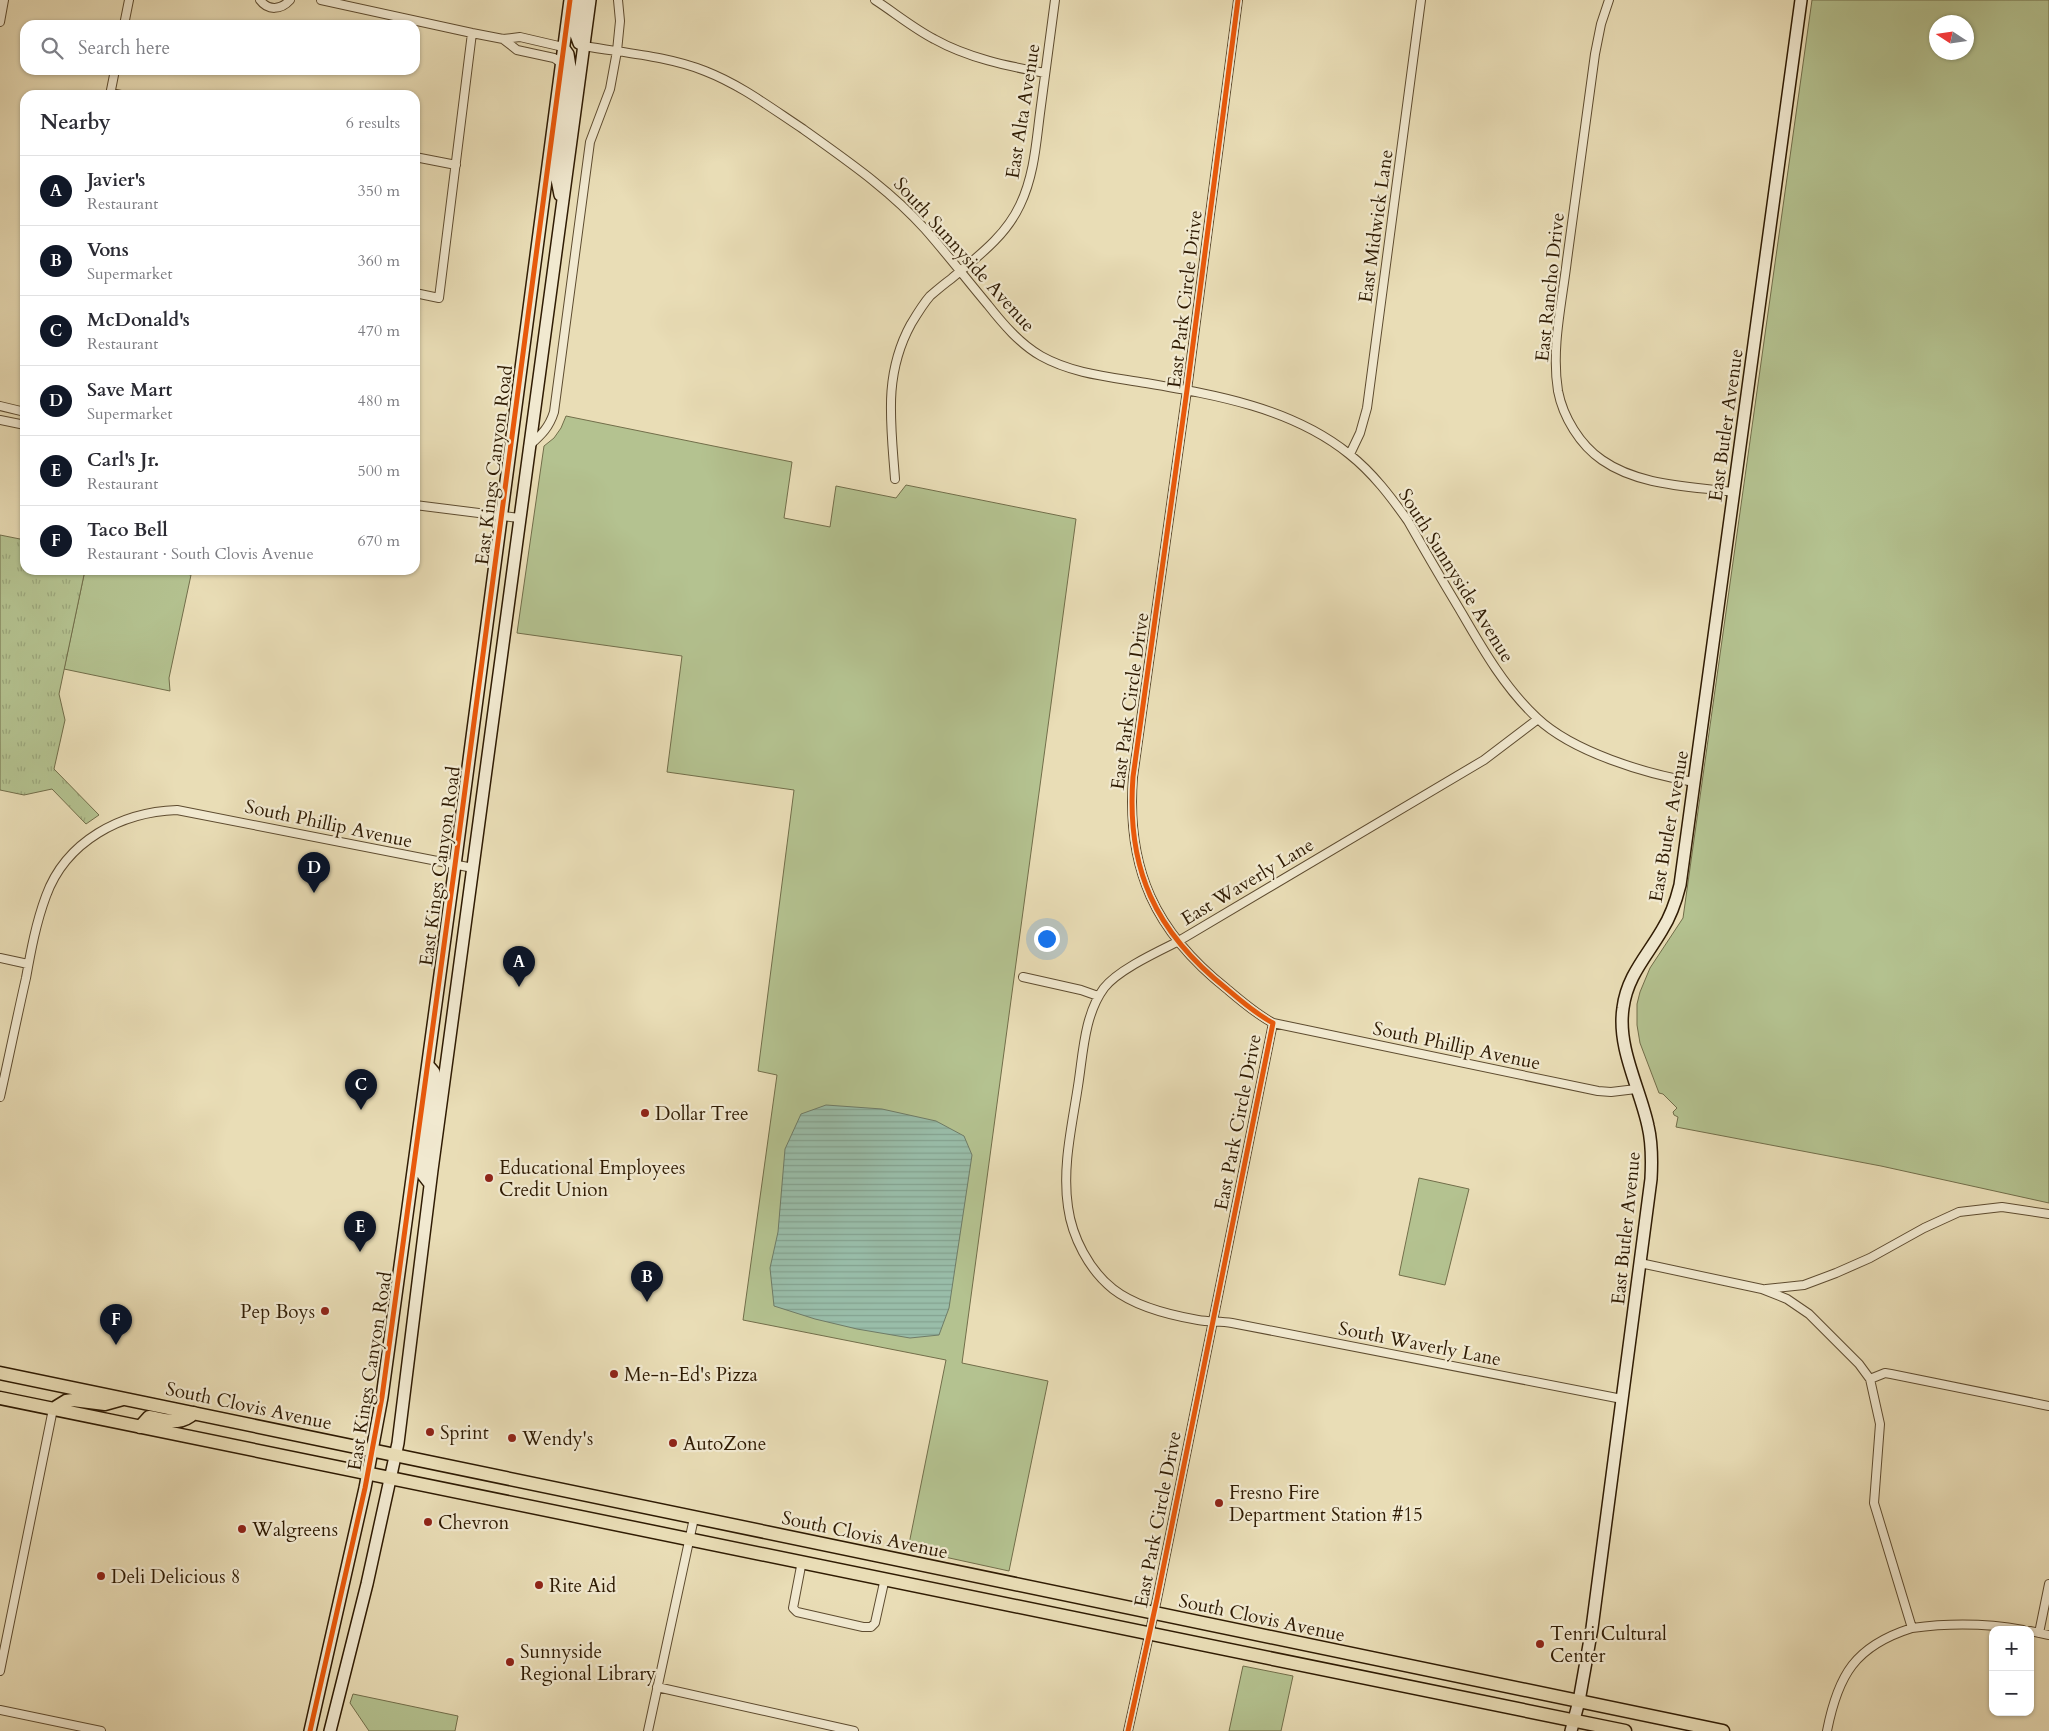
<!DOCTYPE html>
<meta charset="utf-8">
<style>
body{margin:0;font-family:Cardo,serif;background:#f7f7f7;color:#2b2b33}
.controls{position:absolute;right:15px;bottom:15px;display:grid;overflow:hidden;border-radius:10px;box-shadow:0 1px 4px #0004}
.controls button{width:45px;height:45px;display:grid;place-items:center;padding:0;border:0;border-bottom:1px solid #e1e1e2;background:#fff;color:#2b2b33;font:25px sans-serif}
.compass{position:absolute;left:1929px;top:15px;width:45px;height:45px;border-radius:50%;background:#fff;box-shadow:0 1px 4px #0004;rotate:282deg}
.you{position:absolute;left:1046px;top:938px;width:18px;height:18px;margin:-12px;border:4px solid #fff;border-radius:50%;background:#1a73e8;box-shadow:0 0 0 8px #1a73e833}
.badge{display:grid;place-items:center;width:32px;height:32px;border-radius:50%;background:#111827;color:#fff;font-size:16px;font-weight:700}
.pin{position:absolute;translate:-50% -41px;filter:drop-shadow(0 1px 2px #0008)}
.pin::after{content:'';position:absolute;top:26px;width:18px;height:15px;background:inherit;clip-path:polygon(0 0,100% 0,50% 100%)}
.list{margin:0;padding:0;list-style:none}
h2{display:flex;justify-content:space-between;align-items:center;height:65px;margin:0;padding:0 20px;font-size:21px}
h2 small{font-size:16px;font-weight:400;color:#7c7c81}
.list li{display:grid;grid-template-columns:32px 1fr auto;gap:15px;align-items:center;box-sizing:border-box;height:70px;padding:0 20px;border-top:1px solid #e1e1e2}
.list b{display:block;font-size:19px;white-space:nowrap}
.list p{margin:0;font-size:16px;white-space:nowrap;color:#7c7c81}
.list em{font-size:16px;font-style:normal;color:#7c7c81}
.icon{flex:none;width:28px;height:28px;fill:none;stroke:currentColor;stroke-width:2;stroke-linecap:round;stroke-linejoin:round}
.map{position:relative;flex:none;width:2049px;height:1731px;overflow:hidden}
.search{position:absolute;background:#fff;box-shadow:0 1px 4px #0004;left:20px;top:20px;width:400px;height:55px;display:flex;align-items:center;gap:12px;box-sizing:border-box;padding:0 18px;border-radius:15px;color:#7c7c81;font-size:19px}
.panel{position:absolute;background:#fff;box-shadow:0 1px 4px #0004;left:20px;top:90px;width:400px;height:485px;border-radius:15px}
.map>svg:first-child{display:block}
.grass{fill:#b4c290;stroke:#726e4a;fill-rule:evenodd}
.park{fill:url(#park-tufts);stroke:#726e4a}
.water{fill:url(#water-rules);stroke:#6f7c67}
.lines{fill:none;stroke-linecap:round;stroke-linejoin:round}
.street-casing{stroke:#5e4c30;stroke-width:10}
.secondary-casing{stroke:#2f1b03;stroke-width:14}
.primary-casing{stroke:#2f1b03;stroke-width:15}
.street{stroke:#f1e9d0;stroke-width:8}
.secondary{stroke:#f1e9d0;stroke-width:11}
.primary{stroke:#e9ddb6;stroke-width:12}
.cycleway-casing{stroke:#f1e9d0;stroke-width:8}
.cycleway{stroke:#e8590c;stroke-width:5}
.poi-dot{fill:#8f2418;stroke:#f1e9d0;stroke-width:2}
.labels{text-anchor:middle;stroke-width:4.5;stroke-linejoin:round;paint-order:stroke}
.street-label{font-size:19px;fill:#2f1b03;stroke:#f1e9d0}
.poi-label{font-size:19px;fill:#2f1b03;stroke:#f1e9d0;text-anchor:start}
</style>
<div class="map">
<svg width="2049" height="1731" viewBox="0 0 2049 1731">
<defs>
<pattern id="park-tufts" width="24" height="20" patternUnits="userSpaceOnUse" patternTransform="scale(1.25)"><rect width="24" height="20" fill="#b4c290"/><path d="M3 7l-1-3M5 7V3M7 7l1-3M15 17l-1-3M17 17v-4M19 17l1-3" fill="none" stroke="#9ba67b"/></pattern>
<pattern id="water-rules" width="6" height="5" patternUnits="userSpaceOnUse" patternTransform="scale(1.25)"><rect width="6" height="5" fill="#99bda9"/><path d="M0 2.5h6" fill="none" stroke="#84a290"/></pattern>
</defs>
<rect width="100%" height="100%" fill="#e9ddb6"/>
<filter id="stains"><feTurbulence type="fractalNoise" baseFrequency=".004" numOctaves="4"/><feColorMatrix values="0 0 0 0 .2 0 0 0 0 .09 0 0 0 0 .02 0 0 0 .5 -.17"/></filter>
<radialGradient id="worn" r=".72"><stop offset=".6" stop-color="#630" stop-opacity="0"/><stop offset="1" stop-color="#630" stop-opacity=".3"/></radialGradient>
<path class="grass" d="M1812 0H2049V1203L1881 1166 1676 1127 1678 1117 1674 1115 1673 1112 1677 1108 1663 1094 1659 1093 1640 1043 1637 1025V1004L1640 992 1650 968 1683 918ZM1936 22H1966V52H1936Z
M566 416 792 462 784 518 830 527 836 486 896 498 906 485 1076 519 962 1363 1048 1381 1009 1571 908 1549 946 1360 743 1320 777 1075 758 1071 794 790 667 772 682 656 517 633 544 446 554 438 561 428Z
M85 570H165L191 575 169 678 170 691 64 669Z
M1419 1178 1469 1189 1445 1285 1399 1275Z
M1243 1666 1293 1676 1281 1731H1229Z
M353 1694 458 1716 455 1731H369L350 1703Z"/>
<path class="park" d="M0 535 25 540V570H85L59 694 65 720 54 769 99 815 86 824 52 789 24 795 0 790Z"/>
<path class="water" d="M826 1105 882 1109 936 1121 964 1136 972 1155 949 1308 939 1335 910 1338 857 1329 815 1319 774 1306 770 1268 778 1232 785 1149 801 1114Z"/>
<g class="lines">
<defs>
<path id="street" d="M260 0C268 11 281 10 290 0
M321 0 472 33 503 39 520 37 563 47
M875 0C895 13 913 28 934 39 968 58 1007 66 1045 73
M1609 0 1601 24 1595 54C1586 122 1577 191 1567 260 1562 303 1551 348 1558 391 1563 417 1580 445 1602 460 1639 486 1690 486 1733 492
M0 22 4 0
M124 25 129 0
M503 39 517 50 554 58 561 63
M584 46C624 53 667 56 705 71 741 85 771 108 803 129 846 160 889 189 925 229 947 254 967 280 988 305 1003 324 1020 344 1041 356 1073 374 1111 377 1146 383 1216 395 1292 408 1349 454 1373 473 1391 497 1408 521 1425 551 1442 580 1460 610 1482 648 1504 687 1537 718 1573 752 1646 774 1694 782
M110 93 121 95
M110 95 115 70
M415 157 456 165
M415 293 439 298 472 33
M0 406 25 412
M0 420 25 425
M529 446C541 435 549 428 554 412L590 142 610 89 617 51 620 21 618 0
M1350 454 1360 433 1367 408 1421 0
M895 479C891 423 883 375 911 324 917 314 923 304 930 296 937 290 944 284 951 279 977 257 1005 237 1020 205 1034 176 1036 144 1040 113 1045 75 1050 38 1055 0
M415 505 519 518
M1538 719 1484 760 1177 942C1157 952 1118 970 1104 988 1084 1015 1083 1055 1078 1086 1072 1126 1062 1167 1068 1207 1072 1237 1089 1270 1113 1289 1136 1307 1169 1315 1198 1320 1209 1322 1220 1321 1232 1323L1622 1399
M0 958 28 964
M1023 977 1081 990 1098 996
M1273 1023 1598 1091 1611 1092 1636 1089
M0 1097C9 1057 17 1017 26 978 31 950 36 923 46 896 66 841 121 812 177 810L473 868
M1640 1263 1762 1289 1787 1299 1809 1314 1859 1364 1870 1379 1880 1424 1874 1503 1912 1628C1855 1646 1838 1675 1827 1731
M1766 1289 1804 1285 1836 1273 1870 1258 1924 1228 1959 1212 2002 1207 2049 1214
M1870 1379 1885 1373 1891 1374 2049 1406
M802 1561 793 1608 797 1612 863 1627H871L875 1623 885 1578
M1912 1628C1950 1623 1985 1623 2023 1630
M2030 1631 2049 1635
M2039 1633 2049 1584
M0 1671 53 1409
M657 1687 854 1731
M0 1710 101 1731
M648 1731 694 1518
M1128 1731 1157 1599 1273 1023C1256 1014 1241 1001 1227 989 1155 932 1126 869 1133 777L1187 390 1238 0"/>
<path id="secondary" d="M579 0 575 32 579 43 584 46
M560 195 556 174 570 67 568 54 563 47
M428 1065 434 1072V1077L423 1175 430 1184
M310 1731 365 1488 382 1397 455 865 570 0
M330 1731 367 1584 398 1443 432 1170 590 0
M1571 1731 1579 1701 1592 1628 1651 1179C1652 1161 1652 1143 1648 1126 1640 1088 1617 1048 1623 1008 1627 976 1647 956 1662 930 1671 916 1676 901 1680 885L1801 0"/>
<path id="primary" d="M0 1373 1723 1731
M0 1398 1625 1731
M53 1409 66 1401 73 1400 105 1404 123 1399
M140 1427 149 1417C168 1420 180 1426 194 1413"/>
</defs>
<use href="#street" class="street-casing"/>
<use href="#secondary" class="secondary-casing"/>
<use href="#primary" class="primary-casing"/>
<use href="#street" class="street"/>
<use href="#secondary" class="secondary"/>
<use href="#primary" class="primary"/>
<defs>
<path id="cycleway" d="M310 1731 365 1488 382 1397 455 865 570 0
M1128 1731 1157 1599 1273 1023C1256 1014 1241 1001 1227 989 1155 932 1126 869 1133 777L1187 390 1238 0"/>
</defs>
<use href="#cycleway" class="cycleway-casing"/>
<use href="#cycleway" class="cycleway"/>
</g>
<g class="poi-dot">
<circle cx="645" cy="1113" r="5"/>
<circle cx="489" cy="1178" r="5"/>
<circle cx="325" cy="1311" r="5"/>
<circle cx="614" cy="1374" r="5"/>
<circle cx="430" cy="1432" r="5"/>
<circle cx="512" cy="1438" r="5"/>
<circle cx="673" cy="1443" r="5"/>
<circle cx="1219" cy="1503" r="5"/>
<circle cx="428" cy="1522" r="5"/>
<circle cx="242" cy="1529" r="5"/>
<circle cx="101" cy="1576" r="5"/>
<circle cx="539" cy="1585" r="5"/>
<circle cx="1540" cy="1644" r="5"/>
<circle cx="510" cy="1662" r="5"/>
</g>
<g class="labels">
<g class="street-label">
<text transform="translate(1022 111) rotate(-81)" y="7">East Alta Avenue</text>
<text transform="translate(1375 226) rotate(-82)" y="7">East Midwick Lane</text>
<text transform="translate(965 254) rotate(48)" y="7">South Sunnyside Avenue</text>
<text transform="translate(1549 287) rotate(-84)" y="7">East Rancho Drive</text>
<text transform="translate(1184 299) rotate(-83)" y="7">East Park Circle Drive</text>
<text transform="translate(1725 425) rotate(-82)" y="7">East Butler Avenue</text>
<text transform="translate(493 465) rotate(-83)" y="7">East Kings Canyon Road</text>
<text transform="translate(1457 575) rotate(58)" y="7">South Sunnyside Avenue</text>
<text transform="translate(1129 701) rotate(-82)" y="7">East Park Circle Drive</text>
<text transform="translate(329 823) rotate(12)" y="7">South Phillip Avenue</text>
<text transform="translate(1668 826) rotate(-80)" y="7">East Butler Avenue</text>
<text transform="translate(439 866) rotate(-82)" y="7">East Kings Canyon Road</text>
<text transform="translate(1247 881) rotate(-31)" y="7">East Waverly Lane</text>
<text transform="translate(1457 1045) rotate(12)" y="7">South Phillip Avenue</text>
<text transform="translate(1237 1122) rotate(-79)" y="7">East Park Circle Drive</text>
<text transform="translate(1625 1228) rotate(-84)" y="7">East Butler Avenue</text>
<text transform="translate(1420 1343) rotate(11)" y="7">South Waverly Lane</text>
<text transform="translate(369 1371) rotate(-81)" y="7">East Kings Canyon Road</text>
<text transform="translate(249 1405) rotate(12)" y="7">South Clovis Avenue</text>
<text transform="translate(1157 1519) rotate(-79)" y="7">East Park Circle Drive</text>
<text transform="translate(865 1534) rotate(12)" y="7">South Clovis Avenue</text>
<text transform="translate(1262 1617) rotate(12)" y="7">South Clovis Avenue</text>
</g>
<g class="poi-label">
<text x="655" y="1120">Dollar Tree</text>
<text x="499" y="1174">Educational Employees<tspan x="499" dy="22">Credit Union</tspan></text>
<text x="315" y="1318" text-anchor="end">Pep Boys</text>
<text x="624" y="1381">Me-n-Ed's Pizza</text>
<text x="440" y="1439">Sprint</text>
<text x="522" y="1445">Wendy's</text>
<text x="683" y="1450">AutoZone</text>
<text x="1229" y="1499">Fresno Fire<tspan x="1229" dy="22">Department Station #15</tspan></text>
<text x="438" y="1529">Chevron</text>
<text x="252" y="1536">Walgreens</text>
<text x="111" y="1583">Deli Delicious 8</text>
<text x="549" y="1592">Rite Aid</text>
<text x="1550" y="1640">Tenri Cultural<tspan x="1550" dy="22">Center</tspan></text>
<text x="520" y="1658">Sunnyside<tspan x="520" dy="22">Regional Library</tspan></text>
</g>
</g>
<rect width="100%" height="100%" filter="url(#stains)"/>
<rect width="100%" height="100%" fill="url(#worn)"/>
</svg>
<div class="controls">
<button>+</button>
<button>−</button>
</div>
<svg class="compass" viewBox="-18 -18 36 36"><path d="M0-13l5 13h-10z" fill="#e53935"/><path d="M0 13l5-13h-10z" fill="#7c7c81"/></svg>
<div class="you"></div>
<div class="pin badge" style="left:519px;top:987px">A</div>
<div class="pin badge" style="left:647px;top:1302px">B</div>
<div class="pin badge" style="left:361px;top:1110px">C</div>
<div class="pin badge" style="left:314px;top:893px">D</div>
<div class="pin badge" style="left:360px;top:1252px">E</div>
<div class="pin badge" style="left:116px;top:1345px">F</div>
<div class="search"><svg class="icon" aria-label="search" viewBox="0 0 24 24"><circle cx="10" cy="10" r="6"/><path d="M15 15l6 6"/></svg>Search here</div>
<section class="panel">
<h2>Nearby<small>6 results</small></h2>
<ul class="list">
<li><span class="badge">A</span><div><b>Javier's</b><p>Restaurant</p></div><em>350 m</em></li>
<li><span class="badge">B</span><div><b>Vons</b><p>Supermarket</p></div><em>360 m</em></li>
<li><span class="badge">C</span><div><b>McDonald's</b><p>Restaurant</p></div><em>470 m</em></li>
<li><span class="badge">D</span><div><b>Save Mart</b><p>Supermarket</p></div><em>480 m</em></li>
<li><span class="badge">E</span><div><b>Carl's Jr.</b><p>Restaurant</p></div><em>500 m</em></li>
<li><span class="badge">F</span><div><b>Taco Bell</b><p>Restaurant · South Clovis Avenue</p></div><em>670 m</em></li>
</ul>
</section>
</div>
